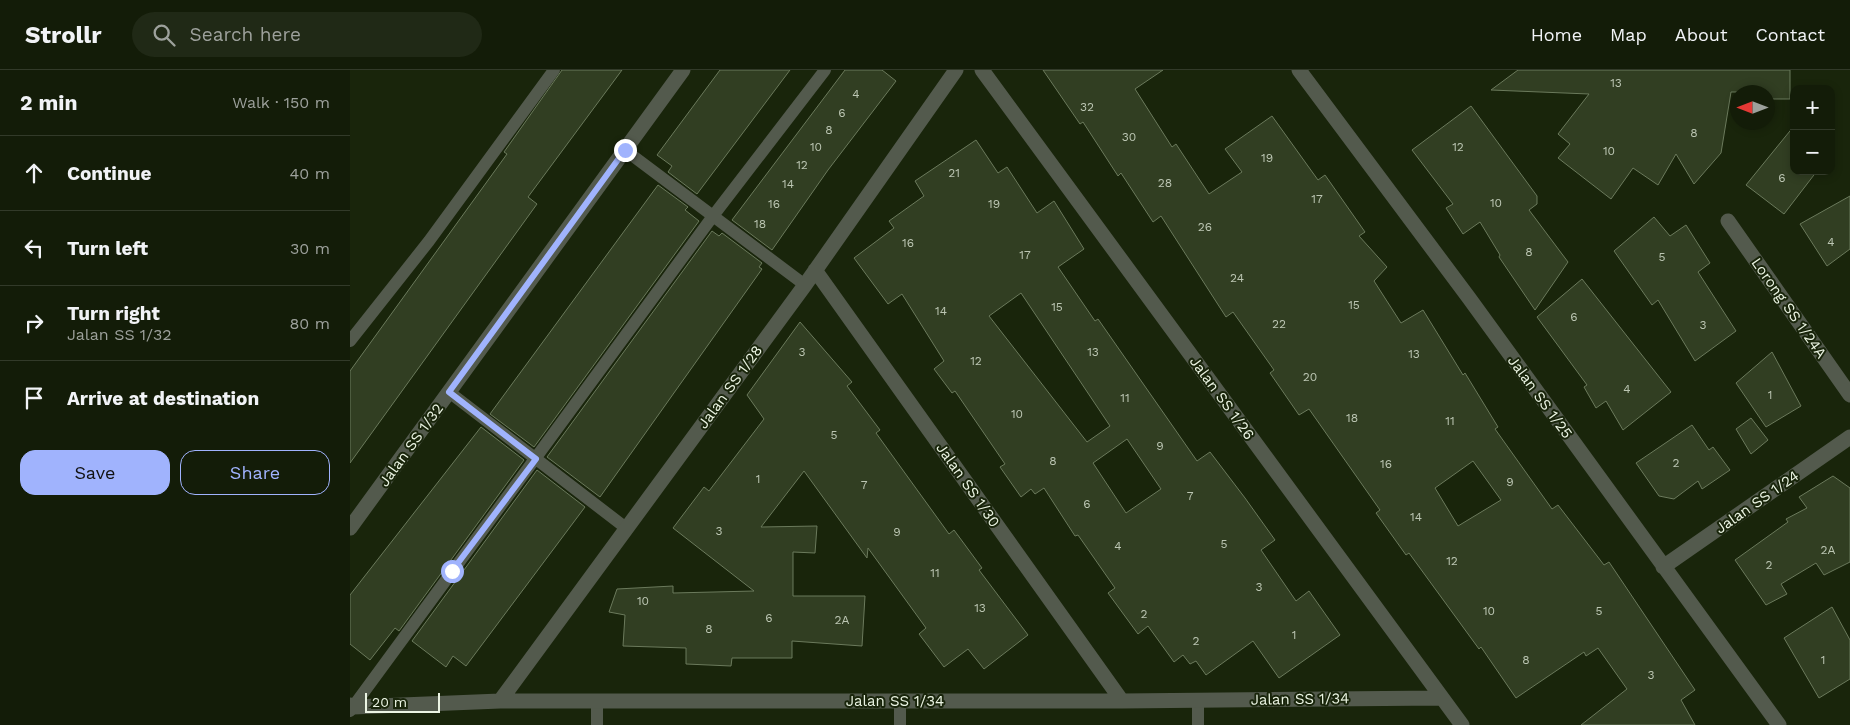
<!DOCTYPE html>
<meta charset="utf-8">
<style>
body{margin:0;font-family:"Work Sans",sans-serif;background:#202916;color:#f1f3f6}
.controls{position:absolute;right:15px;top:15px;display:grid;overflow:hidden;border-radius:10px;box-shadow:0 2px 8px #0003}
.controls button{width:45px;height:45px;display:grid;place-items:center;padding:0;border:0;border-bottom:1px solid #323a29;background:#131c08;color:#f1f3f6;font:25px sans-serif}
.compass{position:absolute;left:1380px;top:15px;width:45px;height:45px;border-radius:50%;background:#131c08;box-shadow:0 2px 8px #0003;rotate:270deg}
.scale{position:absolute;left:15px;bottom:12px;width:75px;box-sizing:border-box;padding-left:5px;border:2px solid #ebf4e3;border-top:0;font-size:14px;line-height:18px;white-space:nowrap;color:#ebf4e3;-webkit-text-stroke:4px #19250b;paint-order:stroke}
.stop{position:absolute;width:15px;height:15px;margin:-11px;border:4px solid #a0b3fd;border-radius:50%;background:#fff}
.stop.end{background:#a0b3fd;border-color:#fff;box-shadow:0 1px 5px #0008}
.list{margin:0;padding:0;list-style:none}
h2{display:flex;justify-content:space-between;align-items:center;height:65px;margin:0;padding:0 20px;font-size:21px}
h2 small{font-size:16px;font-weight:400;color:#9da19c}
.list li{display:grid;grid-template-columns:32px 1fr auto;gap:15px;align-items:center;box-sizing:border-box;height:75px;padding:0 20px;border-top:1px solid #323a29}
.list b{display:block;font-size:19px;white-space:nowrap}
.list p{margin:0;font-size:16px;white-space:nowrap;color:#9da19c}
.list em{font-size:16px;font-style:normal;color:#9da19c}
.actions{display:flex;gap:10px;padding:15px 20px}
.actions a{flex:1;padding:11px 0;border:1px solid #a0b3fd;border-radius:15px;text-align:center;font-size:18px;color:#a0b3fd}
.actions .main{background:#a0b3fd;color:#111}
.icon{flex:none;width:28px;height:28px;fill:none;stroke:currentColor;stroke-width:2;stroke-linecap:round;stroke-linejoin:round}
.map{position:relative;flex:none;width:1500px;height:655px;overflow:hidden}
header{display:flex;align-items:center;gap:30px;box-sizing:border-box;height:70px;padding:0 25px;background:#131c08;border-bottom:1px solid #323a29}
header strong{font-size:24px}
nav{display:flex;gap:28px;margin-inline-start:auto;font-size:18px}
.search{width:350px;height:45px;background:#202916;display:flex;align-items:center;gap:12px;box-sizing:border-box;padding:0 18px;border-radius:28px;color:#9da19c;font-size:19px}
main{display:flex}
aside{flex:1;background:#131c08}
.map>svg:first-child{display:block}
.building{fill:#313e22;stroke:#6b7a5c;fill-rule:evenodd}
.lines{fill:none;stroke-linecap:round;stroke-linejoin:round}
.service{stroke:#535a4d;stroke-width:12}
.minor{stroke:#535a4d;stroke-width:15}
.route{stroke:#a0b3fd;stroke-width:6}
.labels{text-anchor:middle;stroke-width:4;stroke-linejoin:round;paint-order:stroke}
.number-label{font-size:12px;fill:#bcc6b3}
.street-label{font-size:15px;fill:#ebf4e3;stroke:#19250b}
</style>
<header>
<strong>Strollr</strong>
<div class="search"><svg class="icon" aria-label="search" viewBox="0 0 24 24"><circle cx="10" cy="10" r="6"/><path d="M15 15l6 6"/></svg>Search here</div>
<nav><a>Home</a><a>Map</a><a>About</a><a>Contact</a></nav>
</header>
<main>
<aside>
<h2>2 min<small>Walk · 150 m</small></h2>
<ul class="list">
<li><svg class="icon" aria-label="ahead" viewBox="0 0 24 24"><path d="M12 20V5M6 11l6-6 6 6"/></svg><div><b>Continue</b></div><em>40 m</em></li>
<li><svg class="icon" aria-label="left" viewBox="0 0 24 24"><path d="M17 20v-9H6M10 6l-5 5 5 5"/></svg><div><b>Turn left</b></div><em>30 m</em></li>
<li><svg class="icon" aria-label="right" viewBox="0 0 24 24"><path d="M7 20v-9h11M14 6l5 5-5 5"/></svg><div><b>Turn right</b><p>Jalan SS 1/32</p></div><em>80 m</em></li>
<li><svg class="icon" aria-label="arrive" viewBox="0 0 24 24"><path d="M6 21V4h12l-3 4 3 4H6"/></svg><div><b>Arrive at destination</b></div></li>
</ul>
<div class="actions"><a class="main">Save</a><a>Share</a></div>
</aside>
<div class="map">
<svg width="1500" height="655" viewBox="0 0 1500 655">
<rect width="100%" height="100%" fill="#19250b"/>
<path class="building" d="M212 0H272L178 127 187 134 0 393V301L157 84 154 82Z
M370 0H440L347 124 318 102 322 96 307 85Z
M495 0H532L546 11 478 100 422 180 382 150Z
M693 0H813L785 19 822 77 826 74 859 124 892 102 875 79 922 46 968 110 975 105 1015 162 1009 166 1037 197 1024 211 1051 253 1073 240 1113 305 1115 303 1148 357 1145 359 1202 439 1208 435 1254 495 1259 492 1345 620 1331 630 1345 655H1231L1277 619 1248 578 1236 586 1234 582 1166 628 1131 577 1129 579 1059 483 1056 485 1026 443 1030 440 959 339 949 345 920 303 924 300 883 242 876 247 811 146 803 152 771 103 768 106 733 52 730 54ZM1123 391 1151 430 1108 456 1085 418Z
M1168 0H1440V29H1418V22H1381L1371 83 1344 114 1326 84 1308 115 1283 98 1261 129 1208 88 1220 74 1208 64 1239 24 1141 20Z
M1121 36 1187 126V134L1179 140 1218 192 1185 240 1149 187 1150 185 1130 152 1113 164 1096 138 1103 134 1062 80Z
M1444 56V101H1467L1434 144 1396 115Z
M626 70 648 103 657 97 687 143 704 131 734 179 708 197 745 251 748 249 847 391 860 382 895 428 925 470 911 480 946 531 959 521 990 565 929 608 903 571 856 605 846 591 840 594 833 585 824 592 798 556 788 564 758 523 765 518 728 465 725 466 694 418 685 424 681 419 671 427 650 397 655 394 605 321 602 323 584 299 594 291 552 224 538 234 504 188 544 158 539 151 574 126 565 111ZM671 223 760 356 737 372 639 246ZM777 369 811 419 776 443 743 393Z
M308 115 338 137 335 140 349 151 184 377 140 344Z
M1500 126V179L1477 196 1450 154Z
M1304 147 1320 166 1336 155 1360 193 1348 202 1386 261 1345 291 1308 230 1302 235 1264 181Z
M362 161 369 166 372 163 412 193 409 197 412 199 250 427 197 387Z
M1232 209 1321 322 1273 360 1256 331 1246 338 1234 317 1237 315 1187 247Z
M450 252 502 312 497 316 530 360 526 363 599 464 604 460 632 498 629 500 678 565 634 599 618 579 594 597 569 564 576 558 518 478 517 488 454 401 411 457 467 456 465 483 443 482V526H515L512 576 442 571V588H382L381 596 336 594V578L273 576 275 545 259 542 267 519 323 516V523L404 521 323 458 354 417 359 421 414 349 397 325Z
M1422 282 1451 336 1416 357 1386 313Z
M1401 348 1418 370 1401 384 1386 359Z
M1342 355 1359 380 1363 377 1380 400 1352 419 1348 411 1324 429 1309 426 1286 393Z
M131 357 174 390 49 561 45 558 20 590 0 574V525Z
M187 400 235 437 116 596 103 586 96 597 62 571Z
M1483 406 1500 418V492L1474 505 1466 493 1431 514 1437 524 1416 535 1385 490 1438 452 1436 449 1457 438 1449 427Z
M1482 537 1500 570V609L1469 628 1434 568Z"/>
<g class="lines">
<path class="service" d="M275 80 455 215
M0 271 79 171 204 0
M99 322 276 458
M848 630V655
M550 631V655
M0 641 363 146 475 0
M247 655V631"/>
<path class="minor" d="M632 0 1112 655
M949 0 1119 228 1429 655
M1378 151 1500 325
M465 200 772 631
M0 458 333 0
M1313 497 1500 367
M150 631 455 215 606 0
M0 635 3 637 150 631H772L1091 628"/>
</g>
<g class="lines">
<path class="route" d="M102 501 186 389 99 322 275 80"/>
</g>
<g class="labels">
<g class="number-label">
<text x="1266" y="17">13</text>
<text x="506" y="28">4</text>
<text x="737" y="41">32</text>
<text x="492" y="47">6</text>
<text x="479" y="64">8</text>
<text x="1344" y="67">8</text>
<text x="779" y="71">30</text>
<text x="466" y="81">10</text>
<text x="1108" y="81">12</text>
<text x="1259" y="85">10</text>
<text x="917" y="92">19</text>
<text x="452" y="99">12</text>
<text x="604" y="107">21</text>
<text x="1432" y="112">6</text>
<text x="815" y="117">28</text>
<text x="438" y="118">14</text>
<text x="967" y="133">17</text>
<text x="1146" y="137">10</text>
<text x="424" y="138">16</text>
<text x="644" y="138">19</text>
<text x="410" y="158">18</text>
<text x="855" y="161">26</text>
<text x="1481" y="176">4</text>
<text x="558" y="177">16</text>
<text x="1179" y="186">8</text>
<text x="675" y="189">17</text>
<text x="1312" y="191">5</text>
<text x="887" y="212">24</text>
<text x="1004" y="239">15</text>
<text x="707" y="241">15</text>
<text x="591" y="245">14</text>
<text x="1224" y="251">6</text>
<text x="929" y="258">22</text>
<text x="1353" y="259">3</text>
<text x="452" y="286">3</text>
<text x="743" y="286">13</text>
<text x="1064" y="288">13</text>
<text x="626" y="295">12</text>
<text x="960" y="311">20</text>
<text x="1277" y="323">4</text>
<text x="1420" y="329">1</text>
<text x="775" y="332">11</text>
<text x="667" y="348">10</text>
<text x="1002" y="352">18</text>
<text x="1100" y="355">11</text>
<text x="484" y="369">5</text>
<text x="810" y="380">9</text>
<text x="703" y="395">8</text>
<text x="1326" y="397">2</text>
<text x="1036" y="398">16</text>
<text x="408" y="413">1</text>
<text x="1160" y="416">9</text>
<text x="514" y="419">7</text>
<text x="840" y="430">7</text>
<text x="737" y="438">6</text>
<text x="1066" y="451">14</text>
<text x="369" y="465">3</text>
<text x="547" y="466">9</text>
<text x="874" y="478">5</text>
<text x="768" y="480">4</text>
<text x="1478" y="484">2A</text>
<text x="1102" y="495">12</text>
<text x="1419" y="499">2</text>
<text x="585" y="507">11</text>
<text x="909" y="521">3</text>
<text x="293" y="535">10</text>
<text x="630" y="542">13</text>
<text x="1139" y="545">10</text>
<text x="1249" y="545">5</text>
<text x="794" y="548">2</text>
<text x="419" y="552">6</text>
<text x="492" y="554">2A</text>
<text x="359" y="563">8</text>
<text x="944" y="569">1</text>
<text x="846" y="575">2</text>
<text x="1176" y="594">8</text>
<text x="1473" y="594">1</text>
<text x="1301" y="609">3</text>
</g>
<g class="street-label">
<text transform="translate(1439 238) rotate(55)" y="5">Lorong SS 1/24A</text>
<text transform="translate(380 317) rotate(-54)" y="5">Jalan SS 1/28</text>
<text transform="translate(1190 327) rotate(54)" y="5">Jalan SS 1/25</text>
<text transform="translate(872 328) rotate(54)" y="5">Jalan SS 1/26</text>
<text transform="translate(61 375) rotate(-54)" y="5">Jalan SS 1/32</text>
<text transform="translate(618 415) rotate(55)" y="5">Jalan SS 1/30</text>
<text transform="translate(1407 432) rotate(-35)" y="5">Jalan SS 1/24</text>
<text transform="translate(950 629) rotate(-1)" y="5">Jalan SS 1/34</text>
<text x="545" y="636">Jalan SS 1/34</text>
</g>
</g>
</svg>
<div class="controls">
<button>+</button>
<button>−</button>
</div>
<svg class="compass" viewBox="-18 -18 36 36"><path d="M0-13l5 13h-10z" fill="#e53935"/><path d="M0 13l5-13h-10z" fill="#9da19c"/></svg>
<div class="scale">20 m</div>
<div class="stop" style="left:102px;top:501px"></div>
<div class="stop end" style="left:275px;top:80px"></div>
</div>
</main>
